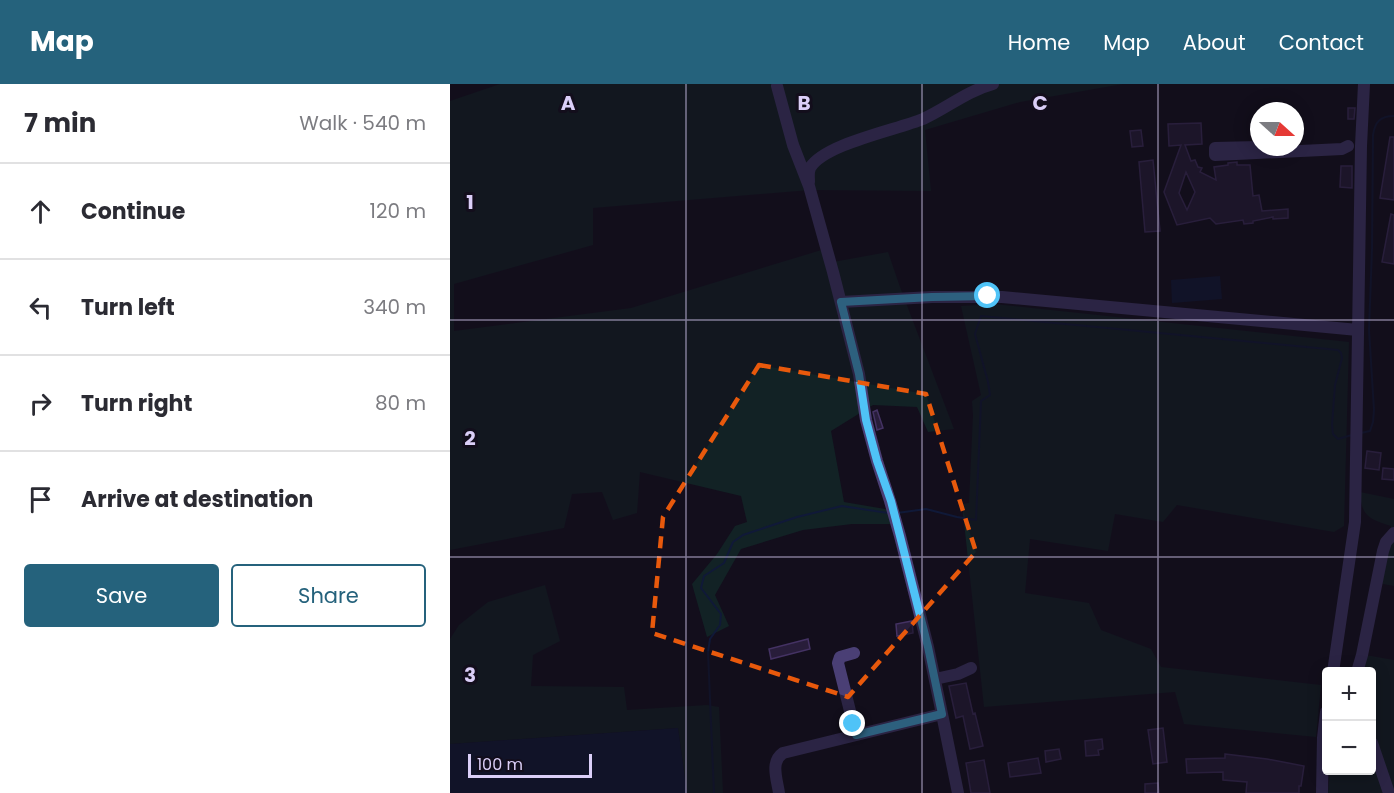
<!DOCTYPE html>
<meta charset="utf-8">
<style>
body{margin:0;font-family:Poppins,sans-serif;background:#f2f2f3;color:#2b2b33}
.controls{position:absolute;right:18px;bottom:18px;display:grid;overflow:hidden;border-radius:6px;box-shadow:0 3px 15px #0003}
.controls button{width:54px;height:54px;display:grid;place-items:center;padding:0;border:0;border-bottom:2px solid #e1e1e2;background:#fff;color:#2b2b33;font:30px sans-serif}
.compass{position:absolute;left:800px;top:18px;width:54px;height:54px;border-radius:50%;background:#fff;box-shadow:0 3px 15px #0003;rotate:111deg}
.scale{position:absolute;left:18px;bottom:15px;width:124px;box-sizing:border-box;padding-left:6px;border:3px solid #dbcff8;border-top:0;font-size:16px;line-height:21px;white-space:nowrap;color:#dbcff8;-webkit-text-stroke:4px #130e1c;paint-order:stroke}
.stop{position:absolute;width:18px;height:18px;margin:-14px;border:4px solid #4fc3f7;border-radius:50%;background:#fff}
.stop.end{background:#4fc3f7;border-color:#fff;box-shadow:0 2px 6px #0008}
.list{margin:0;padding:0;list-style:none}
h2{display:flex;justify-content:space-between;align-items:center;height:78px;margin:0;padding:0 24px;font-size:26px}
h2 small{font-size:20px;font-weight:400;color:#7c7c81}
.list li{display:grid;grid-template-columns:39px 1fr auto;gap:18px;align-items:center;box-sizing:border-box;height:96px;padding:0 24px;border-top:2px solid #e1e1e2}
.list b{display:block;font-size:22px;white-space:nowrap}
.list em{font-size:20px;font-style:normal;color:#7c7c81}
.actions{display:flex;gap:12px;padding:18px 24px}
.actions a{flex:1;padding:14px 0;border:2px solid #25627c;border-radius:6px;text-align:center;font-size:21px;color:#25627c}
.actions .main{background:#25627c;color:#fff}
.icon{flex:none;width:33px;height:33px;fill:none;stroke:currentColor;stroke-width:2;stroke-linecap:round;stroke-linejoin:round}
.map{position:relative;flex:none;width:944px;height:709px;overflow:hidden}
header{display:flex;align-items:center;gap:36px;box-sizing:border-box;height:84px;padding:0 30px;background:#25627c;color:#fff}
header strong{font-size:28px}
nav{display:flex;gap:33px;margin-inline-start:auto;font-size:21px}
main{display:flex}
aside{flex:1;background:#fff}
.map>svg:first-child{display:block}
.green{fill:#122225}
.water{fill:#101938}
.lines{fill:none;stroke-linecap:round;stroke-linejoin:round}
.stream{stroke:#101938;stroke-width:2}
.building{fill:#281d3a;stroke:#443263;stroke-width:1.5;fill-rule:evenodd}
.minor{stroke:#4a3f75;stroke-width:12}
.route{stroke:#4fc3f7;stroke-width:8}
.marked{fill:none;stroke:#e8590c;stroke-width:4.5;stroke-dasharray:12 8;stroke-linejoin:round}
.grid{fill:none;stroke:#dbcff8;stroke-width:1.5;stroke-opacity:0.55}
.grid-label{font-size:20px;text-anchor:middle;font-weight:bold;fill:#dbcff8;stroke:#130e1c;stroke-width:6;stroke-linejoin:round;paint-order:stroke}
</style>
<header>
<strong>Map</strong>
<nav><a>Home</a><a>Map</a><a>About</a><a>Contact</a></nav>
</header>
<main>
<aside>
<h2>7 min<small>Walk · 540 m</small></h2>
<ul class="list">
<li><svg class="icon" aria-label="ahead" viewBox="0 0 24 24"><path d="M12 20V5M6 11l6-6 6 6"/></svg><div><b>Continue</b></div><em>120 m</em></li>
<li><svg class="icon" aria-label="left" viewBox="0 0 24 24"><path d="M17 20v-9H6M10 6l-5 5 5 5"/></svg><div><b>Turn left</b></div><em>340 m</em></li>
<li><svg class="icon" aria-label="right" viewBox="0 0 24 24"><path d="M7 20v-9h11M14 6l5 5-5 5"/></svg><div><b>Turn right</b></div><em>80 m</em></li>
<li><svg class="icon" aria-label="arrive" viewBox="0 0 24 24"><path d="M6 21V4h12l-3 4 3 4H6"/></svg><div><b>Arrive at destination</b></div></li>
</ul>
<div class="actions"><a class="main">Save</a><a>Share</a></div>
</aside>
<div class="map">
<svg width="944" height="709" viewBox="0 0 944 709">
<rect width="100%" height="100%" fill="#130e1c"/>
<path class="green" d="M50 0H673L570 18 475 46 481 107 360 106 143 124V161L4 200V247L181 224 378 164 383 178 438 168 450 203 504 345 478 348 467 323 423 321 381 347 394 418 441 426 444 440H402L353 446 291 465 265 511 279 542 257 553 242 500 267 470 285 442 297 438 291 412 190 388 187 429 163 436 152 408 122 410 114 444 0 466V17Z
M544 220 899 258 894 442 884 448 727 421 713 438 665 430 658 467 580 455 575 509 639 519 651 546 701 565 711 583 871 601 866 653 734 640 725 608 534 623 512 420 519 419 523 331 522 317 531 311 511 222Z
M910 408 944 415V502L928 499 941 442C919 435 911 432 910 408Z
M95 501 110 557 83 571 81 602 174 603 177 626 257 621 269 623 273 709H237L228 644 0 660V555L9 541 38 518Z
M915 571 944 576V709H878L880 687 922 686V588L910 587Z"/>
<path class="water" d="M770 192 772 215 722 219 721 196Z
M228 644 237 709H0V660Z"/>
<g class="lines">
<path class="stream" d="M911 349 920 347 923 338 924 326 919 246 922 165 923 51C925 38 930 32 944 32
M447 429 476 425 507 433 526 436 531 317 540 311 538 298 525 250 531 232 888 266 891 269 892 274 885 301 882 341 883 350 888 355 902 351
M264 709 258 568 260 555 270 541 271 530 251 504 254 492 274 479 283 458 293 451 347 433 392 422 438 429"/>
</g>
<path class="building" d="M898 24H905L904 35H898Z
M751 39 752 60 735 61 741 77 745 76 748 83 752 84 750 88 766 96 764 83 778 81V79L787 78V81H800L803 112 809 111 812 127 838 125V134L823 135V133L803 137V139L794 140 793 136 766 140 760 134 727 141 714 108 731 61 719 62 718 40ZM736 88 745 108 737 126 729 109Z
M691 46 693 62 682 63 680 47Z
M940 53H944V116L930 114Z
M703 76 710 147 695 148 689 78Z
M891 82H902V104L890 103Z
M941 130 944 131V180L932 178Z
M427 326 433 344 427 346 423 328Z
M917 367 931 369 929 386 915 384Z
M933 384 944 385V396L932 395Z
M462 537 463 549 447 552 446 540Z
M358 555 360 565 321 575 319 565Z
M516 599 523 630 525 629 533 662 520 665 513 632 506 634 499 602Z
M713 644 717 678 703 680 698 646Z
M652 655 653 665 648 666 649 671 636 672 635 657Z
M609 665 611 675 596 678 595 667Z
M775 670 817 675 854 682 851 702H849V709H796L797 698 773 696V688L737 689 736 675 775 674Z
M588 674 591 689 560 693 558 679Z
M534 676 540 709H521L516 679Z
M708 699 709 709H695V700Z"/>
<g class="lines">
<path class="minor" d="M327 2 343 61 359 102 383 188 409 290 416 336 427 377 440 417 450 452 478 563 492 630
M809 63 765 64V71L892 65 898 62
M359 98C359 93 358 89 360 84 374 60 446 46 473 35 497 24 517 7 543 0
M391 218 482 213H552L908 246
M404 569 390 573 388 579 406 651
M883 588 905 438 911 62 914 0
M907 588 912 571 933 467 936 458 944 449
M485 595 508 590 521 584
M922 659 939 709
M329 709C327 695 320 678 333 669L492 630 508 709
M872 709 873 654 876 628"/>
</g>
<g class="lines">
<path class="route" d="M403 640 406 651 492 630 478 563 450 452 441 417 427 377 416 336 409 290 391 218 482 213 538 212"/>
</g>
<path d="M0 0H944V709H0ZM309 281 476 310 526 468 398 613 202 549 213 433Z" fill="#130e1c" fill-opacity=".55" fill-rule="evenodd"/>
<path class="marked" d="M309 281 476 310 526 468 398 613 202 549 213 433Z"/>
<path class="grid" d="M236 0V709M472 0V709M708 0V709M0 236H944M0 473H944"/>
<g class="grid-label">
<text x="118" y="26">A</text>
<text x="354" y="26">B</text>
<text x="590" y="26">C</text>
<text x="20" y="125">1</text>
<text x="20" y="361">2</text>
<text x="20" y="598">3</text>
</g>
</svg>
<div class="controls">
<button>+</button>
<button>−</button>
</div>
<svg class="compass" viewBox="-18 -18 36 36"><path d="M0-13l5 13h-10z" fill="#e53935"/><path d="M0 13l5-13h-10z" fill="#7c7c81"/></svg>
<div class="scale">100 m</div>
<div class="stop" style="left:538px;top:212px"></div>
<div class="stop end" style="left:403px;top:640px"></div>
</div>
</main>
